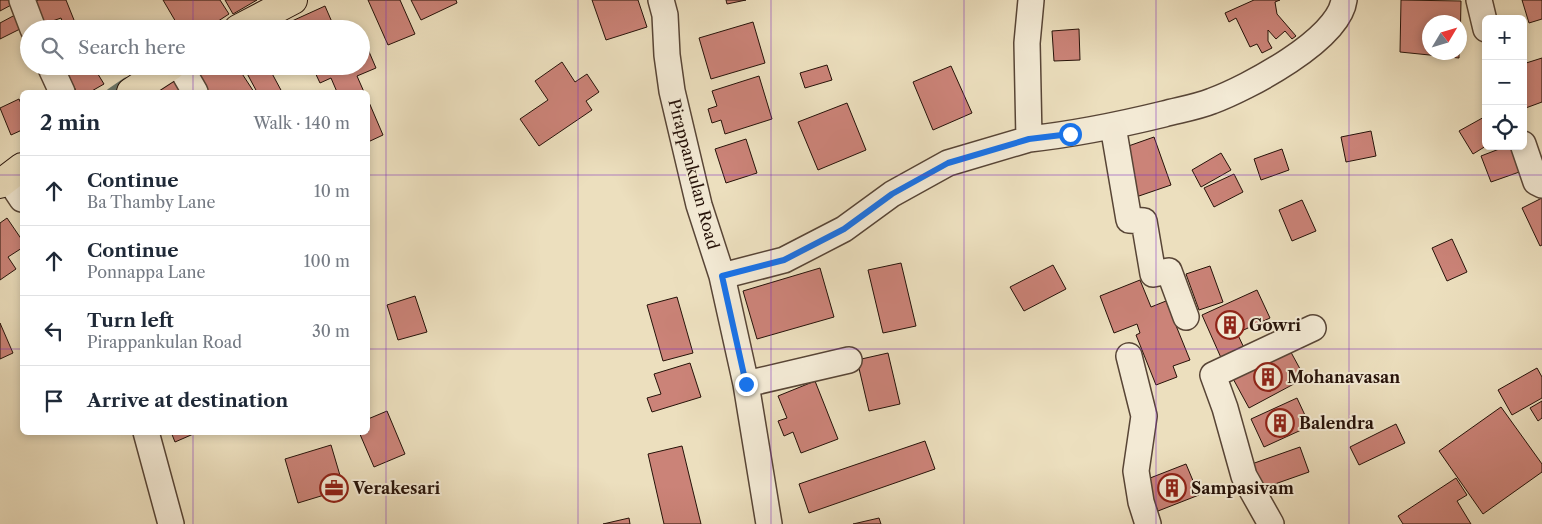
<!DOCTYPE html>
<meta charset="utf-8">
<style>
body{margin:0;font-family:"Libre Caslon Text",serif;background:#f6f6f7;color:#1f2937}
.controls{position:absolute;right:15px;top:15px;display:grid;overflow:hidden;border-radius:8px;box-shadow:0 2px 8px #0003}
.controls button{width:45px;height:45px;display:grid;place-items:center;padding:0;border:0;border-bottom:1px solid #e0e1e3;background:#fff;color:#1f2937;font:25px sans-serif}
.compass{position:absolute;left:1422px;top:15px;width:45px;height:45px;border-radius:50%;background:#fff;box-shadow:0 2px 8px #0003;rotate:52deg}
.stop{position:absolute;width:15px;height:15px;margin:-11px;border:4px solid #1a73e8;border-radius:50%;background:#fff}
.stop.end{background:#1a73e8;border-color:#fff;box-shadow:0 1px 5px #0008}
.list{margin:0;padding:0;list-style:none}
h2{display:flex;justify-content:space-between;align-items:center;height:65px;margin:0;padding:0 20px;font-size:21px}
h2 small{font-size:16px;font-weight:400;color:#747a83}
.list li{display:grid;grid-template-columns:32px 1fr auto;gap:15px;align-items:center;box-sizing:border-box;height:70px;padding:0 20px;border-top:1px solid #e0e1e3}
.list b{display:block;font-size:19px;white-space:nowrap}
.list p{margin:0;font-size:16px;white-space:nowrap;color:#747a83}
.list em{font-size:16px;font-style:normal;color:#747a83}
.icon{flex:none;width:28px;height:28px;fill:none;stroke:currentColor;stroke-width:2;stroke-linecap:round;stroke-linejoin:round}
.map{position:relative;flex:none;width:1542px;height:524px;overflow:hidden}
.search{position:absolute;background:#fff;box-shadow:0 2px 8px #0003;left:20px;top:20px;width:350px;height:55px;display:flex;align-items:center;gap:12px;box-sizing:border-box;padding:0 18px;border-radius:28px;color:#747a83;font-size:19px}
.panel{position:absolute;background:#fff;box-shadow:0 2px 8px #0003;left:20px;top:90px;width:350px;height:345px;border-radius:8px}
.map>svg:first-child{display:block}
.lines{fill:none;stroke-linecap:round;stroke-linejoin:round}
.stream{stroke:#6c796b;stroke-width:7}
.building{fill:#cb8378;stroke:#261209}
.minor-casing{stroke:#584536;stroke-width:28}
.major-casing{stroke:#261209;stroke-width:30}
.minor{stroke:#f3ead5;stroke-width:25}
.major{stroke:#ecdfbe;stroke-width:28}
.route{stroke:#1a73e8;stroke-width:6}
.grid{fill:none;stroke:#7b2cbf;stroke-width:1;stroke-opacity:0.55}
.labels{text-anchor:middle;stroke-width:4;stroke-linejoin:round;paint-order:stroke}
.street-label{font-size:16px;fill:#261209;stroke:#f3ead5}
.poi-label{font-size:16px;font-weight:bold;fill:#261209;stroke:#f3ead5;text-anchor:start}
</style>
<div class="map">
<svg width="1542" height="524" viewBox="0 0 1542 524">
<rect width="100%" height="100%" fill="#ecdfbe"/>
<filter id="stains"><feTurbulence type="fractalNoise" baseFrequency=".004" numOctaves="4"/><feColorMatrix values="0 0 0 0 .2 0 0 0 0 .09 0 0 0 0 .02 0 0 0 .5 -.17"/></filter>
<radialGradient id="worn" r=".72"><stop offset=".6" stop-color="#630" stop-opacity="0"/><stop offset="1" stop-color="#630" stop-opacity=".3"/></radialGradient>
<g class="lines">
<path class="stream" d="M220 29 233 22
M110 92 126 81"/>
</g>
<path class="building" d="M0 0H11L13 4 0 11Z
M38 0H66L76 25 65 29 61 18 44 24 35 2Z
M163 0H220L229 14 206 29H180Z
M225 0H257L233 14Z
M368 0H400L415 34 388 45Z
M411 0H456L457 3 421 20Z
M592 0H638L647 27 606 40Z
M726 0H746L727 4Z
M1254 0H1280L1275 2 1277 14 1296 36 1292 39 1285 31 1276 39 1268 30V41L1272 48 1262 53 1257 44 1250 47 1236 18 1229 22 1225 13Z
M1401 0 1461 1 1460 49V22H1430V52H1459V58L1400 52Z
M1522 0H1542V19L1529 23Z
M325 6 335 29H296L292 21Z
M15 15 22 28 0 39V23Z
M284 15 291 29H257Z
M753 22 765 63 711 79 699 38Z
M1079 29 1080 60 1054 61 1052 31Z
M367 47 376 68 357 76 364 92H337L331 78 320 83 312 66H361V49Z
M1542 58V102L1523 109V64Z
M562 62 575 82 587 74 599 92 586 101 592 110 539 146 520 119 548 100 535 81Z
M827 65 832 80 805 88 800 73Z
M93 66 104 84 90 92H77L62 67Z
M197 66H237L254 92H205L191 70Z
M243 66H268L282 92H257Z
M272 66H289L275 73Z
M951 66 972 113 933 130 913 82Z
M759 76 772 119 725 134 721 120 712 123 708 109 717 106 712 91Z
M179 77 191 92H157Z
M19 99 22 106V130L11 135 0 108Z
M368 100 383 135 368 142Z
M847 103 866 150 818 170 798 122Z
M1486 116V146L1473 154 1459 131Z
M1371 131 1376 156 1346 162 1341 137Z
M1154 137 1171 185 1136 197 1120 149Z
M746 139 757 173 726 183 715 149Z
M1507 146H1516L1525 170 1491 182 1481 156Z
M1282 149 1289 170 1261 180 1254 159Z
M1221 153 1231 170 1201 187 1192 170Z
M1234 174 1243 192 1214 207 1204 188Z
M1542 198V245L1540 246 1522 208Z
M1302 200 1316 231 1292 241 1279 210Z
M7 218 22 240V248L8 257 16 269 0 280V223Z
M1452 239 1467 272 1447 281 1432 248Z
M901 263 916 326 883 333 868 270Z
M1053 265 1066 289 1024 311 1010 287Z
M1210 266 1223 302 1199 310 1186 274Z
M820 268 834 317 757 339 743 291Z
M1140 280 1151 307 1166 301 1190 360 1173 366 1177 377 1156 385 1136 335 1140 333 1137 324 1114 333 1100 296Z
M1257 290 1270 318 1237 333 1245 350 1222 360 1202 315Z
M415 296 427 332 398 340 387 305Z
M677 297 693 353 663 361 647 305Z
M0 323 13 353 0 359Z
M1287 345 1305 378 1249 408 1231 375Z
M888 353 900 404 869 411 857 360Z
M690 363 701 397 652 412 647 398 661 394 654 374Z
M1537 368 1542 377V398L1512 415 1498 390Z
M815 381 838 439 801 453 793 432 784 436 778 421 787 418 778 396Z
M1297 398 1310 426 1264 447 1251 419Z
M1542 401V418L1538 421 1530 408Z
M1501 407 1542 464V472L1483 514 1439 451Z
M387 411 405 454 374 467 359 432H368V419Z
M1396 424 1405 443 1359 465 1350 447Z
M48 432H73V434Z
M171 432H198L175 442Z
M925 441 935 469 809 513 799 484Z
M331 445 344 489 298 503 285 459Z
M682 446 701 524H664L648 454Z
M1300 447 1309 472 1255 491 1246 466Z
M1186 464 1199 495 1158 511 1145 480Z
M1456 478 1467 495 1457 501 1471 524H1403L1398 516Z
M629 518 630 524H603Z
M879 518 881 524H853Z"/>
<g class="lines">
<defs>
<path id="minor" d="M22 0 33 29
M661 0 665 15 667 55 672 91 699 205 722 276 746 384 769 524
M1479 0 1486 29
M50 66 62 92
M180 66 195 92
M1113 126 1129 220 1144 221 1153 274 1169 271 1186 317
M1029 139C1075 134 1119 125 1164 114 1179 110 1197 107 1212 101 1247 88 1339 40 1344 0
M1523 144 1536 182 1542 185
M8 178 22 199
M722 276 784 260 844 229 892 194 948 163 1029 139 1027 43 1031 0
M1129 356 1144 416 1136 471 1141 502 1148 524
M746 384 849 360
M146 432 171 524
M1271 524 1244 476 1225 408 1213 375 1313 328"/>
<path id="major" d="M238 29 293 0
M131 92 171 66
M0 184 22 167"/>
</defs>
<use href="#minor" class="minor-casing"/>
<use href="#major" class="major-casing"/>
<use href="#minor" class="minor"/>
<use href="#major" class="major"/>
</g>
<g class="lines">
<path class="route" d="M746 384 722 276 784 260 844 229 892 194 948 163 1029 139 1070 134"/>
</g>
<path class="grid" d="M193 0V29M386 0V524M578 0V524M771 0V524M964 0V524M1156 0V524M1349 0V524M193 66V92M0 175H22M368 175H1542M0 349H22M368 349H1542M193 432V524"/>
<defs>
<symbol id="building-ring" viewBox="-11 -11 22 22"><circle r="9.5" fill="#f3ead5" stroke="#8f2418" stroke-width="1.5"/><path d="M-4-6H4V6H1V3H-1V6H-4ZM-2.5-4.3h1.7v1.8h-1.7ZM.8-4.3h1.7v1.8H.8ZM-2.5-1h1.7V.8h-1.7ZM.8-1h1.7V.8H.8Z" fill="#8f2418"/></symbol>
<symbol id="office-ring" viewBox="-11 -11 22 22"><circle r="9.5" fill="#f3ead5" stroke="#8f2418" stroke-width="1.5"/><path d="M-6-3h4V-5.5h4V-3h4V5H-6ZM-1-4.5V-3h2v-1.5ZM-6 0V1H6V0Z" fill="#8f2418"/></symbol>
</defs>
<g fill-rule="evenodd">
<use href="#building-ring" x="1214" y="309" width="32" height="32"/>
<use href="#building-ring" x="1252" y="361" width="32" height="32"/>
<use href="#building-ring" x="1264" y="407" width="32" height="32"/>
<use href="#office-ring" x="318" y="472" width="32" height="32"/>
<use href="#building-ring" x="1156" y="472" width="32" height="32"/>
</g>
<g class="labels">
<g class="street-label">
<text transform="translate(694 174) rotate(75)" y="6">Pirappankulan Road</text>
</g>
<g class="poi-label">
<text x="1249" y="331">Gowri</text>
<text x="1287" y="383">Mohanavasan</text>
<text x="1299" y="429">Balendra</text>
<text x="353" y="494">Verakesari</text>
<text x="1191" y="494">Sampasivam</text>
</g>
</g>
<rect width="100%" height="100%" filter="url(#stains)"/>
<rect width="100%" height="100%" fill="url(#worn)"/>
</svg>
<div class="controls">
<button>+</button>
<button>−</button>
<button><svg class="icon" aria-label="locate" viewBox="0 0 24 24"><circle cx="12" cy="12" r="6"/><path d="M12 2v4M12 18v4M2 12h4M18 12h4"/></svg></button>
</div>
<svg class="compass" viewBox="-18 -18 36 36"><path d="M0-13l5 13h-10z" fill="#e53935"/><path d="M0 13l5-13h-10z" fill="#747a83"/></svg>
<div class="stop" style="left:1070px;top:134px"></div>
<div class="stop end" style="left:746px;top:384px"></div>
<div class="search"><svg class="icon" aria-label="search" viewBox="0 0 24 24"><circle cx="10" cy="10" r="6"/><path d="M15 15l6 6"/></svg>Search here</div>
<section class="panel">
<h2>2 min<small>Walk · 140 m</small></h2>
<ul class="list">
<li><svg class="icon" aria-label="ahead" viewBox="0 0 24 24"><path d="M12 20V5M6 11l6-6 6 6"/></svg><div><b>Continue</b><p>Ba Thamby Lane</p></div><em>10 m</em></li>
<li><svg class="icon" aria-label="ahead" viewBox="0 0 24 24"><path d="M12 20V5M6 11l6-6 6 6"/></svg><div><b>Continue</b><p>Ponnappa Lane</p></div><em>100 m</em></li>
<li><svg class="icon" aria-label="left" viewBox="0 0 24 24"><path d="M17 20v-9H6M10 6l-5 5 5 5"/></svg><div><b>Turn left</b><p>Pirappankulan Road</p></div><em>30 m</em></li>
<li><svg class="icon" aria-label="arrive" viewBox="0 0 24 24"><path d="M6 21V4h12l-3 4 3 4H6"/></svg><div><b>Arrive at destination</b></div></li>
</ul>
</section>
</div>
